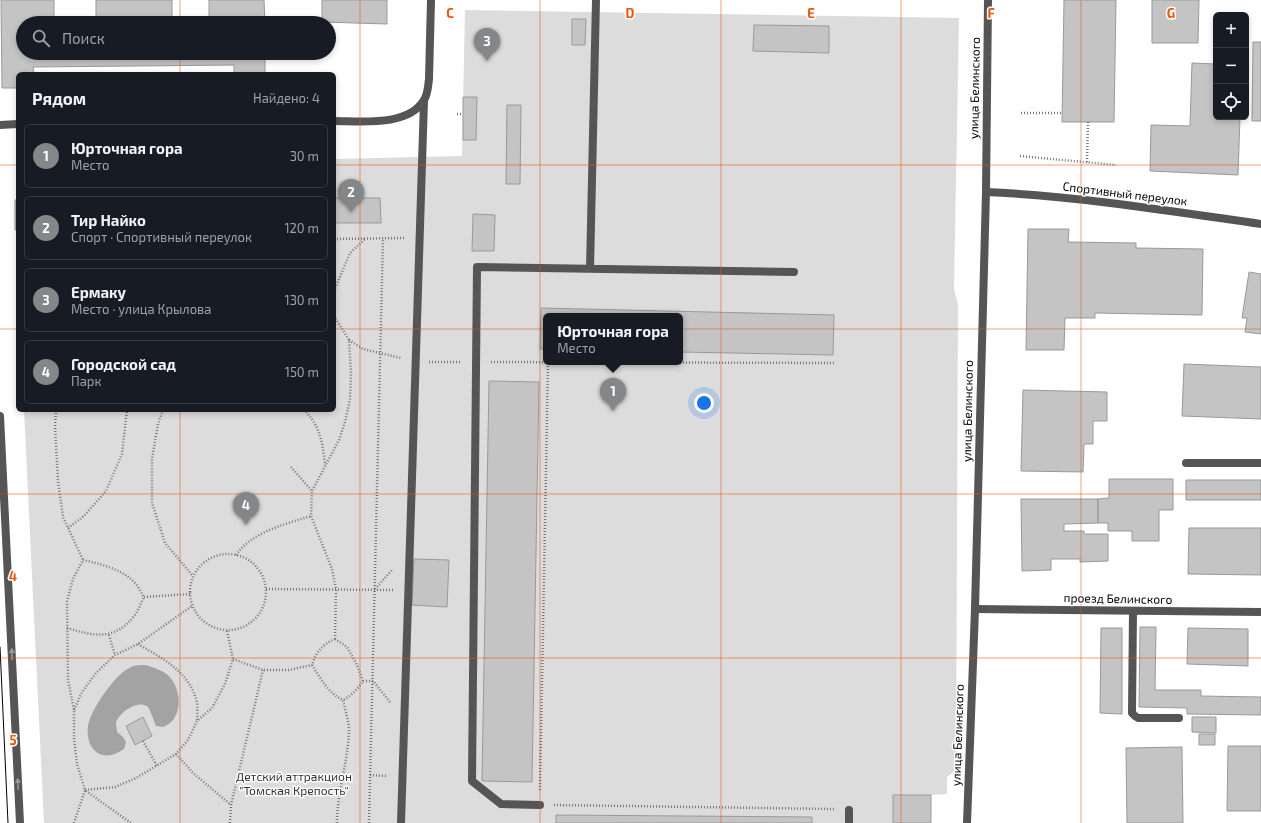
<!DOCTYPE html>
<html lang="ru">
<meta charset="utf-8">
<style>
body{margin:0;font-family:"Exo 2",sans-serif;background:#20242c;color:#f1f3f6}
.controls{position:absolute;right:12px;top:12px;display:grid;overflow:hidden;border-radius:6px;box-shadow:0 2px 6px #0003}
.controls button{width:36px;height:36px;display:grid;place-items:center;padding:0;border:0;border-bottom:1px solid #363941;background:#171b24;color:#f1f3f6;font:20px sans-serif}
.you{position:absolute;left:704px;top:403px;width:14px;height:14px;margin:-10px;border:3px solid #fff;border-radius:50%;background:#1a73e8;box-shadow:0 0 0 6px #1a73e833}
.badge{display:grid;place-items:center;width:26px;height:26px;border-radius:50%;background:#858687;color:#fff;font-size:13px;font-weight:700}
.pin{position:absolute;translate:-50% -33px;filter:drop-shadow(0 1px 2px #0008)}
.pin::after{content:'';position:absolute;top:21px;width:14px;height:12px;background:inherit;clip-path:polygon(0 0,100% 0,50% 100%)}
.popup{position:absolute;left:543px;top:313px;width:140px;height:52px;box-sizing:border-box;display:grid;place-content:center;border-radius:6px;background:#171b24;filter:drop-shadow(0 1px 3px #0005);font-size:13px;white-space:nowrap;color:#9ea1a6}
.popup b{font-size:15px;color:#f1f3f6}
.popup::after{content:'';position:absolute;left:50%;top:100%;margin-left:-8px;border:8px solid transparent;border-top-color:#171b24}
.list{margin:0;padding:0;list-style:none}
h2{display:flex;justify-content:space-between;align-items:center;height:52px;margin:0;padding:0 16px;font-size:17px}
h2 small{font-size:13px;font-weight:400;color:#9ea1a6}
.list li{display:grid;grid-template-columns:26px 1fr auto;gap:12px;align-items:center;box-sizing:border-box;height:64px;margin:0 8px 8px;padding:0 8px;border:1px solid #363941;border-radius:6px}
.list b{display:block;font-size:15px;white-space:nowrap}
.list p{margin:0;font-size:13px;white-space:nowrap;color:#9ea1a6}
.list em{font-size:13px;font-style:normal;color:#9ea1a6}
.icon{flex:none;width:22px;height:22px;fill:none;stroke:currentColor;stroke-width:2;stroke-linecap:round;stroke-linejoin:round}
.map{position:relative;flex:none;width:1261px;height:823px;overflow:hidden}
.search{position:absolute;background:#171b24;box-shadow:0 2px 6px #0003;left:16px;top:16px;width:320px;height:44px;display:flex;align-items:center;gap:10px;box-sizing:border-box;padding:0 14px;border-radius:22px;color:#9ea1a6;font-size:15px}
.panel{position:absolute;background:#171b24;box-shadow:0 2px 6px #0003;left:16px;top:72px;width:320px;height:340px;border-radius:6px}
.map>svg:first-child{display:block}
.green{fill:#dcdcdc;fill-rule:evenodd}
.water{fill:#a3a3a3}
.building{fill:#c4c4c4;stroke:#999}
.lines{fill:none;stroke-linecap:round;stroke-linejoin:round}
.path{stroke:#777;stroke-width:2.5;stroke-dasharray:1 2;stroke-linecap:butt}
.service{stroke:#555;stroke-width:8}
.pedestrian{stroke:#555;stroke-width:8}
.minor{stroke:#555;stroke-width:8}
.tertiary{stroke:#555;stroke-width:8}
.tram{stroke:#000;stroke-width:1}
.oneway{fill:#999}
.grid{fill:none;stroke:#e8590c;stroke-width:1;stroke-opacity:0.55}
.labels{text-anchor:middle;stroke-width:3;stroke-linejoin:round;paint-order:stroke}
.street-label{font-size:12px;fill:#000;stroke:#fff}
.park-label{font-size:12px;fill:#333;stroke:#fff}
.grid-label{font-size:13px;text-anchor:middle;font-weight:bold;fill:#e8590c;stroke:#fff;stroke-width:3;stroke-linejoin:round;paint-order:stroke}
</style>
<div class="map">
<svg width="1261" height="823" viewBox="0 0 1261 823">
<rect width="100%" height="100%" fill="#fff"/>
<path class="green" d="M465 10 959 18 954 289 958 305 956 770 947 777V794L931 795V823H44L24 410H334V159L462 156ZM546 316H680V362H546Z
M15 200H18V292Z"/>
<path class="water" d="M146 665C154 668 163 670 169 676 179 687 183 707 173 720 171 723 167 725 163 727L156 726C153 720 150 708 147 706 137 700 120 712 116 722 116 725 117 729 117 732L123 737 126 742 124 749C103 764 85 751 88 726 91 709 115 674 131 667 135 665 141 665 146 665Z"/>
<path class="building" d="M1 0H54V21H96V0H172V20H209V0H264L265 23H23V53H265V74H234V65L33 67 34 74H18V88H2Z
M322 0H387V24L322 22Z
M1064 0H1116L1114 122H1062Z
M1152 0H1199L1198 43H1152Z
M572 19H586L585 45H572Z
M754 25 829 26V53L753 51Z
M1253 42H1261V121H1252Z
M1192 63 1216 64V117H1240L1238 175 1150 171 1151 125 1190 126Z
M463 97H477L476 140H463Z
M507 105H521L520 184H506Z
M334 198H380L381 223H334Z
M15 200H18V230H15Z
M473 214 495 215 494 251H472Z
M1028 229H1069L1068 242 1136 243V248L1203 249 1202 315 1095 313V318H1065L1064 350H1026Z
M1249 272 1261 274V334L1245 332 1247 318H1242Z
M541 308 834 315 833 355 680 352V316H546V349H540Z
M1184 364 1261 367V419L1182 416Z
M489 381 539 382 532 782 482 781Z
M1023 390 1107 392V421H1093V444H1084L1083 472 1021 471Z
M1109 479H1173V510H1159V541H1132V531H1108V523H1098V499L1109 498Z
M1186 480H1261V500H1186Z
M1021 499H1098V523L1064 524V531H1084V534H1108V561L1080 562V559H1051V570L1022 571Z
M1189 528H1261V575L1188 574Z
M414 559 449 560 447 607 412 605Z
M1140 627H1156L1155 690H1201V696L1261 697V715L1187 714V708L1139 707Z
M1101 628H1122V714L1100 713Z
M1188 628 1248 629V666L1187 664Z
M143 717 152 736 135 745 126 726Z
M1192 717H1216V733L1192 732Z
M1199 734H1215V745H1199Z
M1228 746H1261V811H1227Z
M1182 747 1183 823H1127L1126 748Z
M893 795H931V823H893Z
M556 815 812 817V823H556Z"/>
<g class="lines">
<path class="path" d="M1021 113H1063
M457 114H463
M1020 156 1116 165
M1087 162 1088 122
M334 239 405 238
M334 291 350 253 365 239
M334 316 349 340 351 373 350 399 345 422 339 440 312 491 311 516 332 569 336 589 335 639
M349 340 363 349 401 358
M429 362H462
M491 362 836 363
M56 410 55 426 58 481 63 517 83 560
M163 410 158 424 152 459V503L165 543 193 576
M304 410C320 425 323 444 325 465
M291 467 312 491
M68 528 84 516 106 491 122 454 127 410
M190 592a38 38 0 1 1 76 0a38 38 0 1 1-76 0Z
M236 555C252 532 285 524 311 516
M83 560C101 564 122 569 135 583 139 587 141 593 144 597
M266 589 394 590
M375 589 393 569
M144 597 190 594
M67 628C93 636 115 641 134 616 138 611 141 603 144 597
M109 635 115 655
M335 639C323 644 316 652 312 665 321 679 328 693 343 700
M335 639 347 647 357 665 363 681C357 690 352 695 343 700
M138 644C163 659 189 671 197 702 198 707 197 715 197 721
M233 659 263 670H289L312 665
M363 681H373L390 702
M74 710 82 692 96 673 115 655 138 644 192 606
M143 741 157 766
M176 754 193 773 231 805
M370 775 388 776
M85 790 115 787 136 778 176 754 188 740 197 721 212 708 225 684 233 659 227 631
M540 790 548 363
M86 791 131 823
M554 805 835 809
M74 823 85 790 77 764 74 738V710L68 680 67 601 73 579 83 560
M230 823 231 805 263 670
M337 823C337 792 348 762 349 731 349 721 345 710 343 700
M369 823 383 238"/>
<path class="service" d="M590 269 596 0
M1186 463H1261
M1133 611 1132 713 1135 716 1138 718H1179
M540 805 501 804 472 781 477 267 794 272
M849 823V810"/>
<path class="pedestrian" d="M401 823 424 101"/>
<path class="minor" d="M986 192C1078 196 1170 211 1261 224
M975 609 1261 612"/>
<path class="tertiary" d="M334 121C361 121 408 127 424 100 428 94 428 86 429 79L431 0
M0 125 18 124
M0 416 20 823
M967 823 975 609 986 192 988 0"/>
<path class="tram" d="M0 647 8 823"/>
</g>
<defs><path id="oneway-solid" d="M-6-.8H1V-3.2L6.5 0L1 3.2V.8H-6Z"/></defs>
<g class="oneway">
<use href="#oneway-solid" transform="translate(12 654) rotate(-93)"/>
<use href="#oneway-solid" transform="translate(18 784) rotate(-93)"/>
</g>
<path class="grid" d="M180 0V23M360 0V823M540 0V823M721 0V823M901 0V823M1081 0V823M180 53V74M0 165H18M334 165H1261M0 329H18M334 329H1261M180 410V823M0 494H1261M0 658H1261"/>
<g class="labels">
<g class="street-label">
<text transform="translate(975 88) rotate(-89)" y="4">улица Белинского</text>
<text transform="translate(1125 194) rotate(7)" y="4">Спортивный переулок</text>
<text transform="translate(968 411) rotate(-89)" y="4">улица Белинского</text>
<text transform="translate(1118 599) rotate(1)" y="4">проезд Белинского</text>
<text transform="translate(958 735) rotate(-88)" y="4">улица Белинского</text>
</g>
<g class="park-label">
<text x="294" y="781">Детский аттракцион<tspan x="294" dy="14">"Томская Крепость"</tspan></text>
</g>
</g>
<g class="grid-label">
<text x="450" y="18">C</text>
<text x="630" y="18">D</text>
<text x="811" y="18">E</text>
<text x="991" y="18">F</text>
<text x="1171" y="18">G</text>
<text x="13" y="581">4</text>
<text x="13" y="745">5</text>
</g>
</svg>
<div class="controls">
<button>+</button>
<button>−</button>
<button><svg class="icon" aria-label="locate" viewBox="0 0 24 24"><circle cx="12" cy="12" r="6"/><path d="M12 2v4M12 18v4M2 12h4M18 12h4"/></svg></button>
</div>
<div class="you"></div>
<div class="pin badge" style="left:613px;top:411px">1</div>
<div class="popup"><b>Юрточная гора</b>Место</div>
<div class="pin badge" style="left:351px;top:212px">2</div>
<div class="pin badge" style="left:487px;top:61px">3</div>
<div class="pin badge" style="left:246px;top:525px">4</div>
<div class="search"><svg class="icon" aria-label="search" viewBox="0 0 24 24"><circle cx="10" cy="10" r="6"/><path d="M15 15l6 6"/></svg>Поиск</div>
<section class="panel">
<h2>Рядом<small>Найдено: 4</small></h2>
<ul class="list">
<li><span class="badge">1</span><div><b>Юрточная гора</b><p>Место</p></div><em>30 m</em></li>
<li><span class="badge">2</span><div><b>Тир Найко</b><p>Спорт · Спортивный переулок</p></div><em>120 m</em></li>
<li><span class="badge">3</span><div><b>Ермаку</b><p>Место · улица Крылова</p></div><em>130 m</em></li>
<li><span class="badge">4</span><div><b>Городской сад</b><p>Парк</p></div><em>150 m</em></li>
</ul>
</section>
</div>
